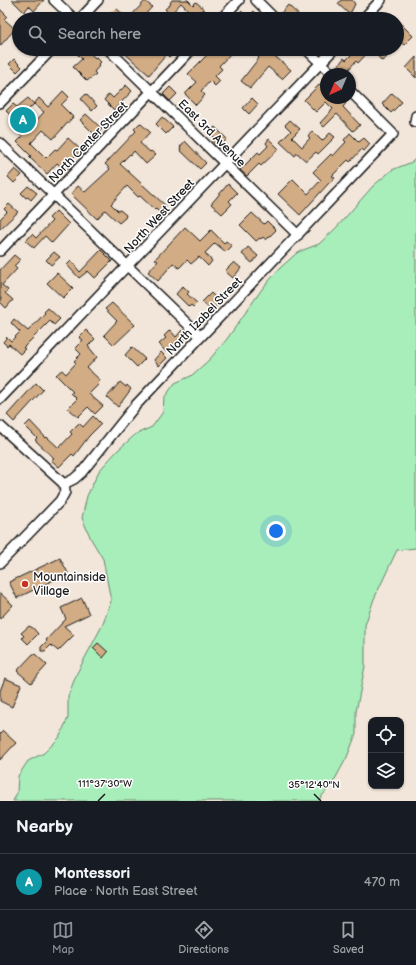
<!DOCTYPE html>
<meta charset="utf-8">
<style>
body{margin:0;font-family:"Balsamiq Sans",sans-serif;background:#242831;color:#f1f3f6}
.controls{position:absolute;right:12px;bottom:12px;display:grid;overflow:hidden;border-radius:8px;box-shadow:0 1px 3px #0004}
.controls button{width:36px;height:36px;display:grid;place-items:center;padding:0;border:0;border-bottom:1px solid #363941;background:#171b24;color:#f1f3f6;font:20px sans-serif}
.compass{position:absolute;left:320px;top:68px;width:36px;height:36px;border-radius:50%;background:#171b24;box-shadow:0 1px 3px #0004;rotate:224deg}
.you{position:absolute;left:276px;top:531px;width:14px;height:14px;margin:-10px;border:3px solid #fff;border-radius:50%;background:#1a73e8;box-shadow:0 0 0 6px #1a73e833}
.badge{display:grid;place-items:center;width:26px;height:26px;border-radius:50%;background:#8c9099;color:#fff;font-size:13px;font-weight:700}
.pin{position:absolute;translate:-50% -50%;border:2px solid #fff;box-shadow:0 1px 4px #0006}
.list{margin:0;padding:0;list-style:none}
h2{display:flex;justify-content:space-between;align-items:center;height:52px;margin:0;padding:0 16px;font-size:17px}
h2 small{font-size:13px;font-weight:400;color:#9ea1a6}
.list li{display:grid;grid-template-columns:26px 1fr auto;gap:12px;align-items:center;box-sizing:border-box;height:56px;padding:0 16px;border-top:1px solid #363941}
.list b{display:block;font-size:15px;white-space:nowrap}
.list p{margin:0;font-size:13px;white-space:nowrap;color:#9ea1a6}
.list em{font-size:13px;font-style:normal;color:#9ea1a6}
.icon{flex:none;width:22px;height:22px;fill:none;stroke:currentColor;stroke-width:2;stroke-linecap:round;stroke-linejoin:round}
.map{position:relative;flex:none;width:416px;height:801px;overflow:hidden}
.search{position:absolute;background:#171b24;box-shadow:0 1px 3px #0004;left:12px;right:12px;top:12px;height:44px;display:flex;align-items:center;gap:10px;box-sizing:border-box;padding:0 14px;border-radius:22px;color:#9ea1a6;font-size:15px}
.sheet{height:108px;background:#171b24}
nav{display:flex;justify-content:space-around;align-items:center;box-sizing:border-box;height:56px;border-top:1px solid #363941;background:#171b24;font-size:11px;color:#9ea1a6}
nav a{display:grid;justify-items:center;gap:2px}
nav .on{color:#8c9099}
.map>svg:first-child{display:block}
.green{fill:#a8eeba;stroke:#62856b}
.building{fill:#d2ac84;stroke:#1c1c1c;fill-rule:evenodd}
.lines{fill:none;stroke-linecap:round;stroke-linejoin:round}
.minor-casing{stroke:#1c1c1c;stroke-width:12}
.minor{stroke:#fff;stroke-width:9}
.ticks{fill:none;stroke:#1c1c1c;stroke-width:1.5}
.poi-dot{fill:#c8321e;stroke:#fff;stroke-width:1.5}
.labels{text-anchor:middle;stroke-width:3;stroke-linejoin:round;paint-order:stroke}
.street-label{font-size:12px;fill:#1c1c1c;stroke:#fff}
.poi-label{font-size:12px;fill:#1c1c1c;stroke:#fff;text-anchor:start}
.ticks-label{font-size:10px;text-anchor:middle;fill:#1c1c1c;stroke:#fff;stroke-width:3;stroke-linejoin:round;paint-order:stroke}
</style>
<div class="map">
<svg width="416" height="801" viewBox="0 0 416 801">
<rect width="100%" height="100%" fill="#f2e6da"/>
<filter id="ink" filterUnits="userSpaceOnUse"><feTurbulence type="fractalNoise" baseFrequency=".025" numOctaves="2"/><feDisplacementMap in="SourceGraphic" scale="8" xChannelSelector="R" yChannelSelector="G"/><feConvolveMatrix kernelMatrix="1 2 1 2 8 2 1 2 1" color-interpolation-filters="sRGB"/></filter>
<g filter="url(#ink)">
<path class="green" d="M416 158V548L397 550 374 599 365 625V666L356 712V734L347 757 334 781 318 801H13L17 793 18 776 28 761 44 753 59 738 68 718V696L77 673 103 624 111 601 103 559 91 539 82 518 87 496 99 471 117 451 136 434 152 427 163 412 164 398 175 383 191 376 209 360 227 339 262 289 280 268 298 252 319 244 337 227 373 186 392 170 412 162Z"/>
<path class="building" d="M12 0H44L34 11 29 6 24 12Z
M172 0H188L193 5 196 2 204 9 195 17 181 3 170 15 165 9 171 4 170 3Z
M341 0H352L355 4 351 12 348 13 338 4Z
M145 1 152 7 141 19H128Z
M288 5 303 19H291L288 17 287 18 281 13Z
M116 8 128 19H105Z
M0 9 7 16 4 19 15 29 0 46Z
M241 11 248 17 254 11 258 15 254 19H233Z
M397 20 413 36 404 45 397 39Z
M72 49H86L95 58 96 57 101 62 99 64 100 65 94 72 96 74 87 81 73 67 82 59Z
M120 49H177L169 57 167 54 149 75Z
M213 49 218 54 223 49H226L231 53 219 66 222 69 215 76 220 81 215 86 210 81 201 91 205 95 196 105 185 94 197 82 188 74Z
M265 49H273L270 52 291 70 282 79 268 67 250 88 241 81 259 58 258 57Z
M357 49H380L387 57 382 61 371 49 358 63 356 61 348 70 350 71 347 74H342L337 67 344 58 346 60Z
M416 57V78L406 68Z
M14 59 22 67 17 72 9 64Z
M323 81 326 85V98H341L346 103 343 107 360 125 353 131 337 114 324 127 320 123 333 109 326 102 316 112 304 100Z
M126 85 132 91 114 110 104 100 109 94 113 98Z
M170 87 177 94 170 101 163 94Z
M63 91 69 97 61 105 73 117 53 139 43 130 31 143 46 158 55 149 57 150 68 138 81 150 69 162 72 164 65 171 57 163 47 174 29 157 31 156 17 142 22 137 14 128 19 123 6 111 13 104 17 107 28 98 34 104 39 98 48 107ZM34 104 44 112 34 123 24 114Z
M392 93 402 102 391 113 382 104Z
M86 94 97 106 92 111 81 99Z
M252 98 258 104 249 114 243 108Z
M86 114 102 129 96 136 80 120Z
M162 117 173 127 166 134 156 124Z
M290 120 300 129 292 137 302 147 310 138 308 136 312 131 322 141 330 133 335 137 318 154 316 152 306 161 297 153 295 156 280 142 291 131 285 125Z
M140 123 150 132 140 143 150 152 151 151 156 155 146 164 134 151 131 155 130 154 120 164 166 206 160 213 156 209 155 210 140 196 138 197 127 186 111 204 118 211 120 210 126 215 125 218 119 223 105 210 97 219 71 194 78 186 85 192 110 169 105 164 136 131 134 129Z
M215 127 227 139 218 148 212 141 215 138 209 132Z
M350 133 359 142 364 138 370 144 364 151 362 149 350 162 348 160 332 176 335 178 328 184 300 215 278 194 293 179 308 194 321 180 313 172 331 154 333 156 346 142 344 140Z
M269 139 279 149 261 166 259 164 247 176 240 170 258 152 260 154 268 146 266 143Z
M185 141 206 163 200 169 180 150 181 148 180 147Z
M15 169 22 175 14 183 8 177Z
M228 184 237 193 229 201 232 204 222 214 211 204Z
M28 186 37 193 31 200 28 197 26 198 21 193Z
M9 204 18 212 0 229V219L7 212 4 209Z
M56 211 69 224 52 243 45 236 34 248 26 241 32 234 36 238 52 221 49 218Z
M252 213 264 224 267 221 276 230 266 240 263 237 261 239 260 238 256 241 240 225Z
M185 227 200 241 211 230 224 243 226 241 232 246 226 252 215 243 205 253 212 261 208 266 199 257 191 264 187 260 179 268 173 263 158 281 148 272 158 261 155 259Z
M248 247 258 256 252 263 242 254Z
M101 250 112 261 95 278 88 271 79 278 67 265 71 261 80 272Z
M54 252 60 257 51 265 46 260Z
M14 255 20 260 14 266 17 269 2 285 8 290 5 293 13 300 6 308 0 302 2 299 0 298V270Z
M234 262 241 268 233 278 225 271Z
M57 273 73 288 63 298 47 283Z
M183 286 189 292 187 294 197 303 193 307 191 305 189 307 176 294Z
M211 293 216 298 214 300 218 304 212 311 202 302Z
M112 303 135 325 114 345 104 335 117 321 105 309Z
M48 308 60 319 54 325 50 321 23 348 25 349 20 354 9 344 7 346 3 342 7 337 11 341 20 332 11 323 14 319 28 331 45 313 44 312Z
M86 330 95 339 88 346 97 357 87 368 100 380 98 383 99 384 89 394 103 406 95 414 88 407 78 417 68 408 77 399 71 393 73 392 56 375 62 370 66 374 76 363 74 361 81 354 75 348 83 340 79 337Z
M170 330 176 337 182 330 188 336 180 344 177 341 166 352 159 344 166 338 164 336Z
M132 347 145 359 137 367 125 355Z
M161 352 167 358 159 366 154 360Z
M120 382 126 387 127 385 131 389 118 407 107 397Z
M36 383 43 390 14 422 7 415Z
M93 416 101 424 89 436 74 456 72 454 59 467 51 460 54 458 35 440 37 438 25 426 30 421 46 438 47 437 59 448 72 434 70 432 79 423 83 427Z
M60 558 68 573 17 598 9 582Z
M0 593 13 605 0 619Z
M82 598 89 614 64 626 74 635 58 651 51 645 45 651H41V647L47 641 46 640 66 619 61 608Z
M29 626 33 628 38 634 28 644 22 638 24 636 21 633Z
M98 643 108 652 103 658 93 648Z
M33 654H35L47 665 31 683 17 671Z
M5 678 21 685 12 707 0 701V691Z
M3 731 16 743 0 760V734Z"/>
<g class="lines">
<defs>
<path id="minor" d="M54 0 74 19
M256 0 275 19
M80 19 98 0
M221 19 239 0
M363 19 381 0
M108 49 298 235
M306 49 332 74
M0 103 52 49
M415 122 416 116
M0 143 200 336
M0 251 192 49
M0 399 334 49
M0 426 64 484
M64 484 74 479 82 472 135 406 393 134 350 91
M0 563 60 501 65 492 64 484"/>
</defs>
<use href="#minor" class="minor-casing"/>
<use href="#minor" class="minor"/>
</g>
</g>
<path class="ticks" d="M314 794 321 801M98 801 105 794"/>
<circle class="poi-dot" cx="25" cy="584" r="4"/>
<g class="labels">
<g class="street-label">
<text transform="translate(212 133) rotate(45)" y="4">East 3rd Avenue</text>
<text transform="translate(88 142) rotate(-46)" y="4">North Center Street</text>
<text transform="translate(159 216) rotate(-47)" y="4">North West Street</text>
<text transform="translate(204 316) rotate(-46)" y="4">North Izabel Street</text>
</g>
<g class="poi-label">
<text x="33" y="581">Mountainside<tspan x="33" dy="14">Village</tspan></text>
</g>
</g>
<g class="ticks-label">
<text x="105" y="787">111°37'30"W</text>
<text x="314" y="788">35°12'40"N</text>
</g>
</svg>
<div class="controls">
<button><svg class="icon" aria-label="locate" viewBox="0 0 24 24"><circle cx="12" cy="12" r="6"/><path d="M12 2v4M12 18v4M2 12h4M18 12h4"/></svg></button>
<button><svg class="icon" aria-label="layers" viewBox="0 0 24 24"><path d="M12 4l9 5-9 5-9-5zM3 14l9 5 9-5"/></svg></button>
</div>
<svg class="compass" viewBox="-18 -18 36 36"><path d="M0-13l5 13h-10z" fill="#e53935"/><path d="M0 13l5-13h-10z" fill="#9ea1a6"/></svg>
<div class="you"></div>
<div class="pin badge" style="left:23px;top:120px;background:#0f9aa8">A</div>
<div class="search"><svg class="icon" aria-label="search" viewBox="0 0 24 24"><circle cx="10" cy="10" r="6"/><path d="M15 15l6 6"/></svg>Search here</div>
</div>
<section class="sheet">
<h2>Nearby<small></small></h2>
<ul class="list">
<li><span class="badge" style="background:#0f9aa8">A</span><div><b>Montessori</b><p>Place · North East Street</p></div><em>470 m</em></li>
</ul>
</section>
<nav>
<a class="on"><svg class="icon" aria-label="map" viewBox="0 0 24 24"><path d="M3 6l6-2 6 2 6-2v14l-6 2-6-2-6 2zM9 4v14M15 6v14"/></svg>Map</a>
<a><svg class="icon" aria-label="directions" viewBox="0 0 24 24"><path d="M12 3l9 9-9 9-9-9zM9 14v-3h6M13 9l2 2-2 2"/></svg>Directions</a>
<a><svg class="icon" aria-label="saved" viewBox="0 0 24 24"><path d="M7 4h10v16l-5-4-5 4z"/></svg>Saved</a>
</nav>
